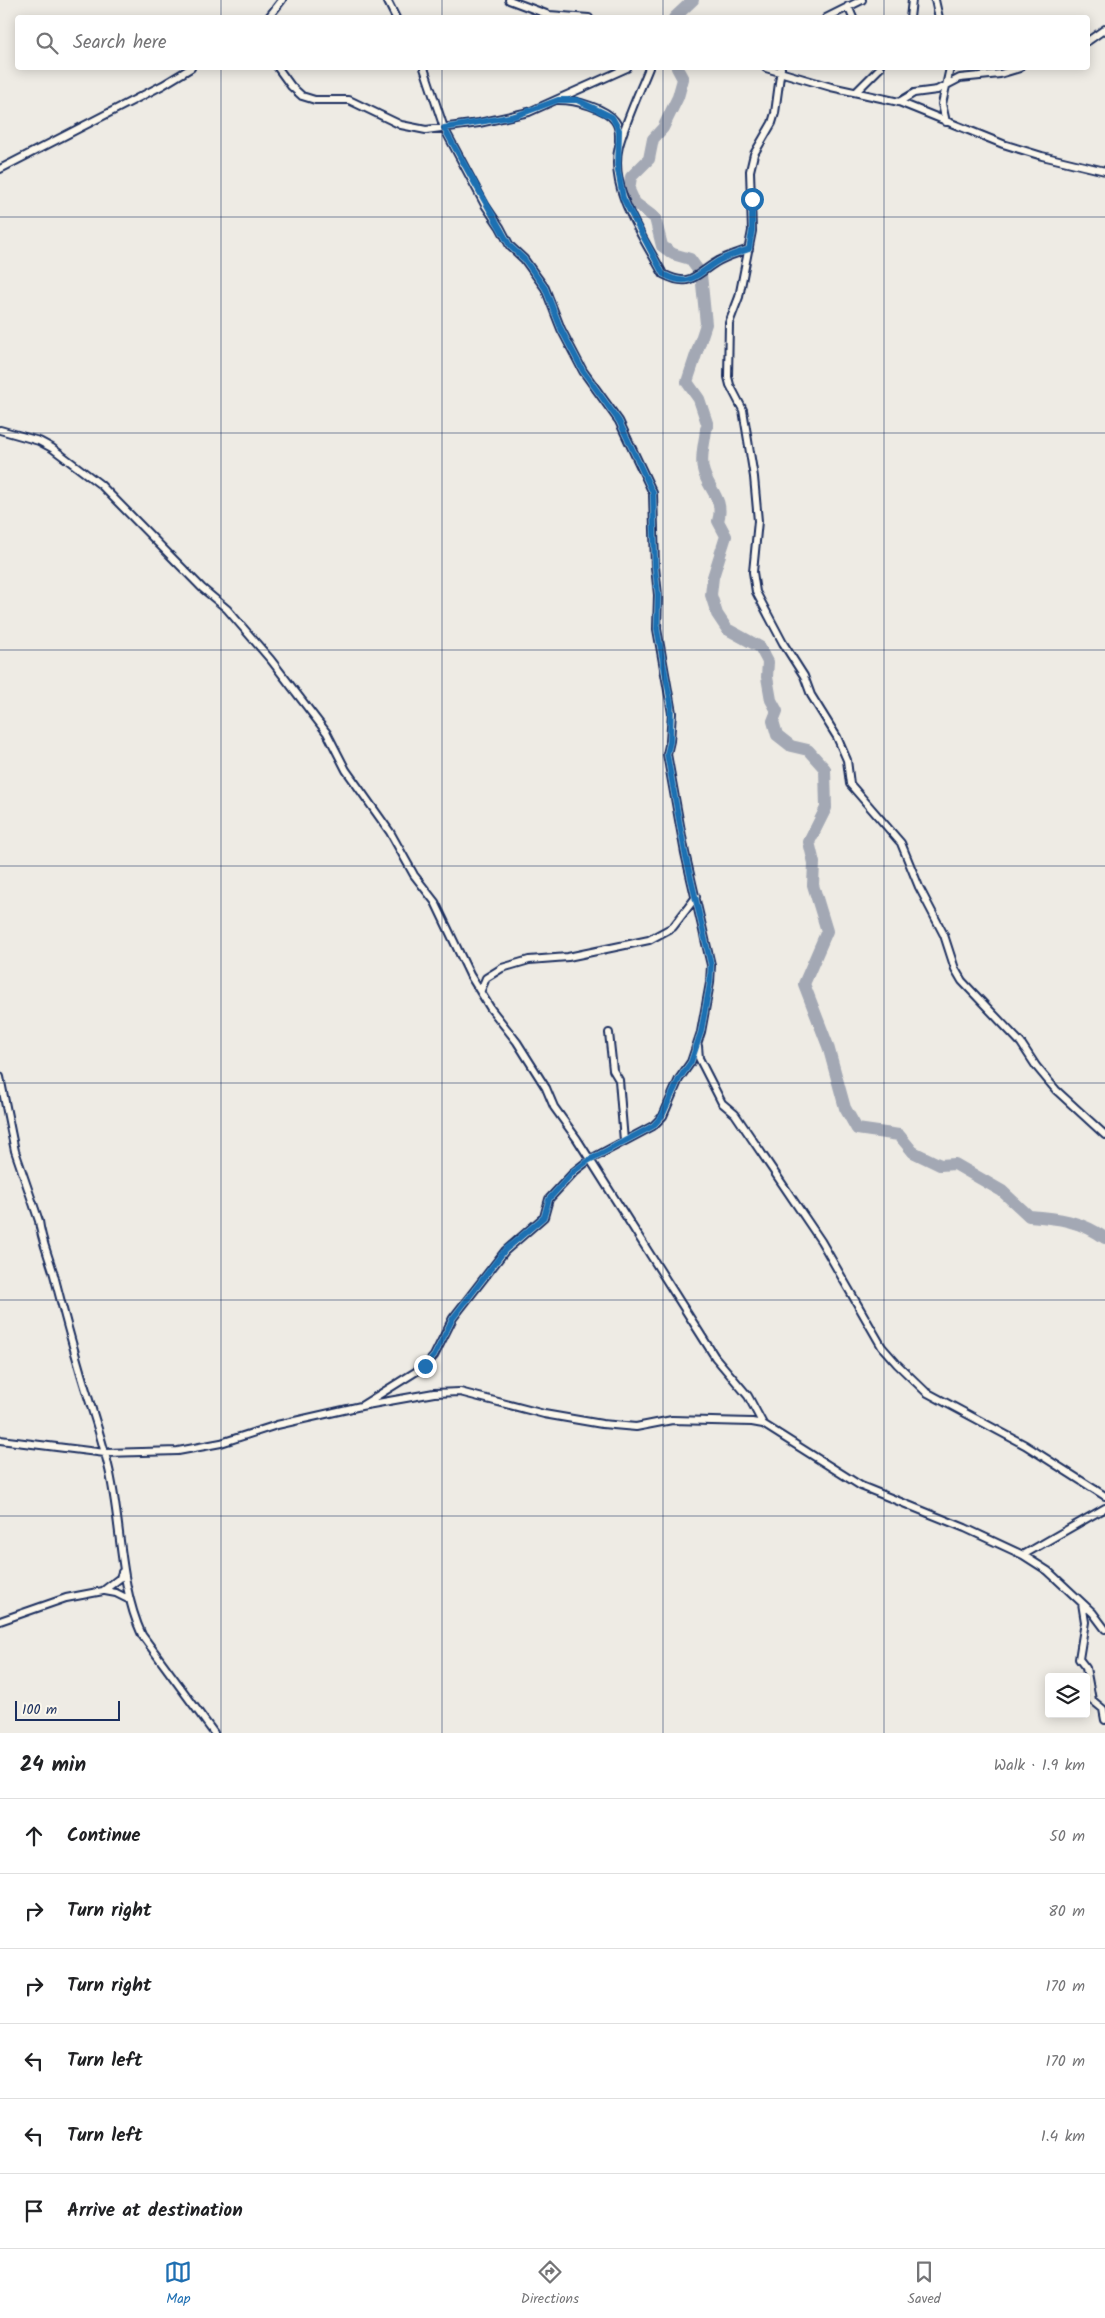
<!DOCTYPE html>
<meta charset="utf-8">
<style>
body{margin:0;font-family:Kalam,sans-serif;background:#f6f6f6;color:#202124}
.controls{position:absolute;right:15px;bottom:15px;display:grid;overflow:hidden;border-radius:5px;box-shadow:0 2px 12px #0003}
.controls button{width:45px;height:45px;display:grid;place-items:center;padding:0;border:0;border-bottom:1px solid #e0e0e0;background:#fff;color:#202124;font:25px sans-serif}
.scale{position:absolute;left:15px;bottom:12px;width:105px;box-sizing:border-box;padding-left:5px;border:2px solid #1b2f5e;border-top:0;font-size:14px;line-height:18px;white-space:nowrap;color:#1b2f5e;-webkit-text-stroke:4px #fbf7ec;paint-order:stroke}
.stop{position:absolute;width:15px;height:15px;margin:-11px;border:4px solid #1f6fb2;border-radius:50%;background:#fff}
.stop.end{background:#1f6fb2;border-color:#fff;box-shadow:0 1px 5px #0008}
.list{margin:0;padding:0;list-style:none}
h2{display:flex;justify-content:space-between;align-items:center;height:65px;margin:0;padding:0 20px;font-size:21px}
h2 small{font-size:16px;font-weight:400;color:#757577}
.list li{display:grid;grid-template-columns:32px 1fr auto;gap:15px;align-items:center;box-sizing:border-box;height:75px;padding:0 20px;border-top:1px solid #e0e0e0}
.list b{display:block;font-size:19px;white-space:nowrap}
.list em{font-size:16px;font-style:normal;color:#757577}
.icon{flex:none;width:28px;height:28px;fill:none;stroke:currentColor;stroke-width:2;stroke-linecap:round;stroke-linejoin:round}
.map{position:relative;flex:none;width:1105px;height:1733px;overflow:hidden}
.search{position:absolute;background:#fff;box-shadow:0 2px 12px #0003;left:15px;right:15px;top:15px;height:55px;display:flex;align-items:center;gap:12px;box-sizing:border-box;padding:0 18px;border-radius:5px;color:#757577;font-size:19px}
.sheet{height:515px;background:#fff}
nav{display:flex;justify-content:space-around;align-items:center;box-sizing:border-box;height:70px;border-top:1px solid #e0e0e0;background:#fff;font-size:14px;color:#757577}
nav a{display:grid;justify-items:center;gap:2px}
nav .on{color:#1f6fb2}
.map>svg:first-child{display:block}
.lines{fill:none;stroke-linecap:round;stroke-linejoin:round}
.river{stroke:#a3a8b4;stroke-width:12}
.street-casing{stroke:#1b2f5e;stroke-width:10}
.street{stroke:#fbf7ec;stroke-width:6}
.route{stroke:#1f6fb2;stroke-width:6}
.grid{fill:none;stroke:#1b2f5e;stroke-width:1;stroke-opacity:0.55}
</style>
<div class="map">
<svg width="1105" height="1733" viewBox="0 0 1105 1733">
<rect width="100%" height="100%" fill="#eeebe4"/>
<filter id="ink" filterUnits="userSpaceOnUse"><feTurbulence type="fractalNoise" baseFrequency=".02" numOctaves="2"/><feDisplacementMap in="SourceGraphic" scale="10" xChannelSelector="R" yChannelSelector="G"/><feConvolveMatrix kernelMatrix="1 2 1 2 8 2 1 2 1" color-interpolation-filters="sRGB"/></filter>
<g filter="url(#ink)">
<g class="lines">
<path class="river" d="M674 18 693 0
M677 68 683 79 678 97 663 128 653 139 649 159 631 177 629 190 635 203 655 218 662 246 673 254 690 259 701 274 706 324 687 382 699 399 708 426 706 429C705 442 700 456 703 469 707 489 725 498 718 521L726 536 713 577 711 595 717 614 727 629 760 647 768 662 767 677 771 700 777 711 773 721 777 735 791 746 808 750 825 769 826 808 809 842 814 863 813 885 827 931 804 984 828 1046 845 1108 857 1129 899 1135 913 1152 940 1165 955 1164 1002 1191 1029 1216C1058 1218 1081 1221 1105 1238"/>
<defs>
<path id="street" d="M387 0 396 18
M509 0 549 15 589 18
M935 0 939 18
M848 6 853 18
M268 18 282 0
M826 18 862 0
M910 18 912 0
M1088 41 1105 29
M278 68 291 86 302 96 315 100H349L401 125 426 130 479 123 529 112 627 68
M649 68C639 93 626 120 619 146 608 189 644 238 663 274 690 288 694 276 715 263 725 256 738 253 749 249
M766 68 831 87 899 102 1003 144 1042 156 1105 171
M781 68 775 113 772 123 754 154 750 171 752 231 739 297 729 323 728 377 730 385 743 410 754 477 758 521 753 572 756 592 783 643 804 676 811 695 837 737 847 760 850 784 901 843 919 887 944 935 955 969 962 981 1021 1043 1036 1066 1056 1090 1105 1135
M857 91 880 68
M559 100C575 100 606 108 615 121 620 127 619 134 619 141
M899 102 914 93 937 90 960 78 1000 74 1020 68
M946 122 942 104 950 68
M0 169 163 85 191 68
M0 430 39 441 52 448 101 485 202 588 227 609 271 660 327 733 346 770 390 832 414 875 435 902 470 975 491 1009 517 1042 546 1088 554 1107 577 1139 715 1357 748 1396 763 1424
M481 990 486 978 502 968 529 960 568 957 649 940 673 927 696 897
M609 1033 613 1070 619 1080 624 1141
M698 1046 699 1058 722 1103 735 1114 821 1241 882 1347 897 1364 926 1392 1025 1445 1105 1496
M0 1077 15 1151 39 1221C41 1239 49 1257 54 1275 62 1306 70 1336 79 1367 88 1399 100 1431 108 1465 122 1521 118 1582 142 1635L214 1733
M361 1406 425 1366 434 1356 453 1318 505 1251 544 1217 549 1199 575 1171 589 1160 653 1126 663 1116 679 1079 691 1062 701 1032 710 983 711 965 685 853 667 754 670 741 672 713 657 629 658 595 655 567 653 493 619 421 583 371 561 329 545 288 524 259 510 246 500 227 485 205 444 128 424 68
M0 1440 105 1453 178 1451 221 1443 277 1425 361 1406 434 1393 460 1392 544 1414 602 1424 636 1427 672 1420 752 1422 763 1424 861 1486 965 1528 1023 1555 1048 1571 1093 1613 1105 1629
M1023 1555 1105 1508
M105 1591 116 1593 130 1600
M1082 1603 1085 1622 1079 1659 1086 1668 1092 1700 1103 1709 1105 1720
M0 1621 66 1598 103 1591 120 1578 122 1572"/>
</defs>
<use href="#street" class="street-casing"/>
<use href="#street" class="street"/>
</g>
</g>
<g class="lines" filter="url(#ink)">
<path class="route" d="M425 1366 434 1356 453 1318 505 1250 544 1217 549 1199 574 1171 589 1160 653 1126 662 1116 679 1079 691 1062 701 1032 710 983 711 965 685 853 667 754 670 742 671 704 657 629 658 595 655 567 653 493 619 421 583 371 561 329 545 288 524 259 510 246 444 128 515 116 558 100H577L612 117 619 130 618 170 623 198 663 274C689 288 695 276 715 263 725 256 738 253 749 249L752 231V199"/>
</g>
<path class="grid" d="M221 0V18M442 0V18M663 0V18M884 0V18M221 68V1733M442 68V1733M663 68V1733M884 68V1733M0 217H1105M0 433H1105M0 650H1105M0 866H1105M0 1083H1105M0 1300H1105M0 1516H1105"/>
</svg>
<div class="controls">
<button><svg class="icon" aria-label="layers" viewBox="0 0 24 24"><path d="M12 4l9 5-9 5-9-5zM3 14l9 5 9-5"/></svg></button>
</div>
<div class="scale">100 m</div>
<div class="stop" style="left:752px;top:199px"></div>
<div class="stop end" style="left:425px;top:1366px"></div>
<div class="search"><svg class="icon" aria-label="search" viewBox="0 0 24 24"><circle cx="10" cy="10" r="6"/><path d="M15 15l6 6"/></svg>Search here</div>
</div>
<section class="sheet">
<h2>24 min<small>Walk · 1.9 km</small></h2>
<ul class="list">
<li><svg class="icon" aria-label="ahead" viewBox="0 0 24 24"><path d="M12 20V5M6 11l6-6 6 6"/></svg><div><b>Continue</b></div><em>50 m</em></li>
<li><svg class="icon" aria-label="right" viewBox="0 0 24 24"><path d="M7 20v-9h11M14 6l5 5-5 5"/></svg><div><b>Turn right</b></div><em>80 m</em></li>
<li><svg class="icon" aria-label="right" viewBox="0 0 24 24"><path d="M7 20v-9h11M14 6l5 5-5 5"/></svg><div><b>Turn right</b></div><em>170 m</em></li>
<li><svg class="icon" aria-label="left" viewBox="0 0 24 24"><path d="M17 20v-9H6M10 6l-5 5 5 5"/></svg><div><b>Turn left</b></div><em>170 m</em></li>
<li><svg class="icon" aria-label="left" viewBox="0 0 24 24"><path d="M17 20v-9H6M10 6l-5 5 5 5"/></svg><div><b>Turn left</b></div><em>1.4 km</em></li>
<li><svg class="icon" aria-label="arrive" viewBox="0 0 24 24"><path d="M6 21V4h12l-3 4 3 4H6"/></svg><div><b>Arrive at destination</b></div></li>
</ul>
</section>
<nav>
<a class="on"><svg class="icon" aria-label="map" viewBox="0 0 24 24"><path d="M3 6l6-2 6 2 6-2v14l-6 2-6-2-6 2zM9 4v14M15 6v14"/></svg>Map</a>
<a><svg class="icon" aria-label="directions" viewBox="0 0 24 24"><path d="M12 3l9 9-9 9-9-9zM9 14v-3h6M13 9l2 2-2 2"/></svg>Directions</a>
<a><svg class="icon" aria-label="saved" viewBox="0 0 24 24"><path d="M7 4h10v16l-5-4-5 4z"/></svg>Saved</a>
</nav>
